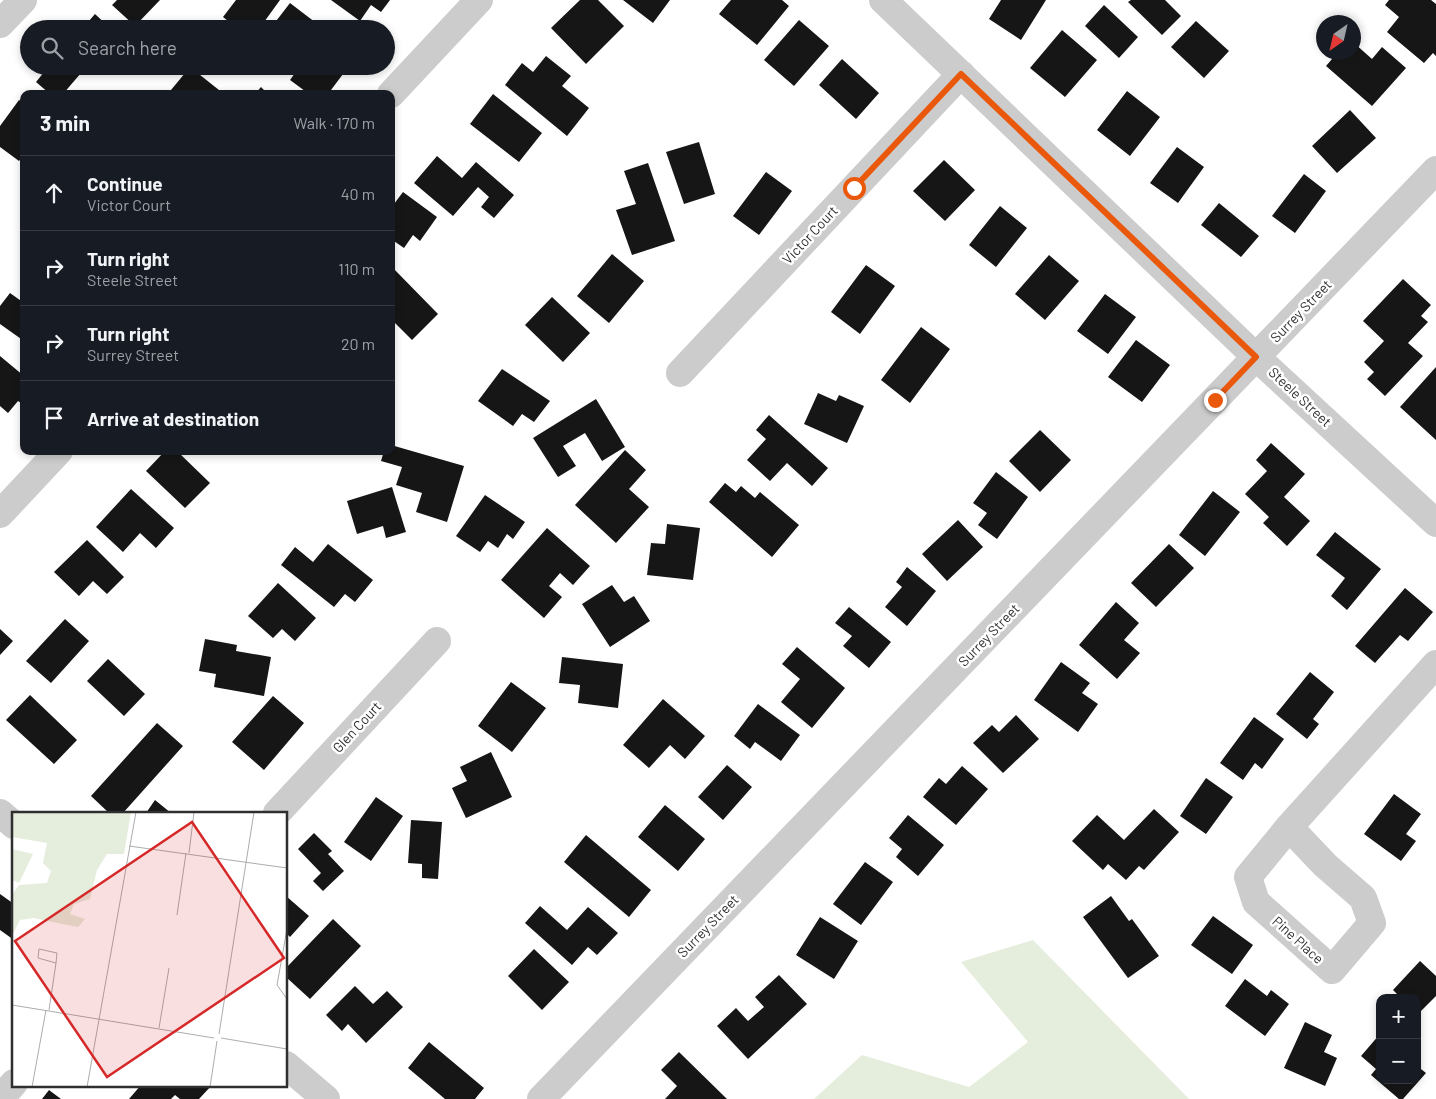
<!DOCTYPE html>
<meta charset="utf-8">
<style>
body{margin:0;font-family:Barlow,sans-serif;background:#20242c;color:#f1f3f6}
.controls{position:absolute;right:15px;bottom:15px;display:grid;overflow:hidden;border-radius:10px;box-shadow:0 2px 8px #0003}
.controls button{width:45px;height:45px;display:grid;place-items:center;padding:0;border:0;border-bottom:1px solid #363941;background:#171b24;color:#f1f3f6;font:25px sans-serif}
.compass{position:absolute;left:1316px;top:15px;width:45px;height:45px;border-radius:50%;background:#171b24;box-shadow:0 2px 8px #0003;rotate:214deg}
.stop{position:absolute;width:15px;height:15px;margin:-11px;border:4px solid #ea580c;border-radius:50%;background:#fff}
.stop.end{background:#ea580c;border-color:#fff;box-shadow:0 1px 5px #0008}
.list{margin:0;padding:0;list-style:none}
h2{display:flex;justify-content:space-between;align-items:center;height:65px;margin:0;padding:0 20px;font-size:21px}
h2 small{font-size:16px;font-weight:400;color:#9ea1a6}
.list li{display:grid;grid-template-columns:32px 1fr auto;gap:15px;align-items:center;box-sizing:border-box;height:75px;padding:0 20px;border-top:1px solid #363941}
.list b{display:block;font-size:19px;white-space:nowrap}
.list p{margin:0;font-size:16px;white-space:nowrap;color:#9ea1a6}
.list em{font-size:16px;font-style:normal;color:#9ea1a6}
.icon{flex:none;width:28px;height:28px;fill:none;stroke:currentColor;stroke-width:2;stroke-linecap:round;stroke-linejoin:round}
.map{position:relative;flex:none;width:1436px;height:1099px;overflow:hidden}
.search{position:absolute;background:#171b24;box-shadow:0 2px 8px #0003;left:20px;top:20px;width:375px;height:55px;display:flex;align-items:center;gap:12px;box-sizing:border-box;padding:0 18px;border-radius:28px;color:#9ea1a6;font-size:19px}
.panel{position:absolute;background:#171b24;box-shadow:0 2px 8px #0003;left:20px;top:90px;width:375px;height:365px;border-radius:10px}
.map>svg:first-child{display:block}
.green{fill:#e5eddc}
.building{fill:#161616}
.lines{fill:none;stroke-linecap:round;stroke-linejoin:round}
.minor{stroke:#ccc;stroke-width:28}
.route{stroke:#ea580c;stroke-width:6}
.labels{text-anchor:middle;stroke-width:5;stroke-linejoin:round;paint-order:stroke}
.street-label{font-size:14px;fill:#2f2f2f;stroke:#fff}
.inset-road{fill:none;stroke:#acacac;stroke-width:1}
.view{fill:#d62828;fill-opacity:0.15;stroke:#d62828;stroke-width:2.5}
.inset-edge{fill:none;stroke:#2f2f2f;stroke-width:2.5}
</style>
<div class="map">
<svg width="1436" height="1099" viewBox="0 0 1436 1099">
<rect width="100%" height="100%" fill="#fff"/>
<path class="green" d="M1033 940 1189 1099H814L862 1055 969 1087 1028 1042 961 962Z"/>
<path class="building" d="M117 0H160L135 26 112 5Z
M236 0H280L259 29H238L223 17Z
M331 0H390L381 12 371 5 360 21Z
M580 0H598L624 26 586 64 551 28Z
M623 0H670L653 23Z
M731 0H782L789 6 757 45 719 14Z
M1001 0H1046L1021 40 989 19Z
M1131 0H1165L1181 16 1162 35 1128 2Z
M1389 0H1431L1436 4V56L1433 53 1424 63 1387 32 1399 17 1385 5Z
M290 3 320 26 318 29H270Z
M1104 5 1138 37 1119 58 1085 26Z
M95 14 111 29H82Z
M799 20 829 46 794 86 764 60Z
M1196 21 1229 51 1204 78 1171 47Z
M1062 30 1097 60 1065 97 1030 68Z
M1354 43 1372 59 1382 47 1406 68 1372 106 1326 66 1338 52H1354Z
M546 56 571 76 562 86 589 108 567 136 505 85 522 63 533 72Z
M842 59 879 93 856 119 819 85Z
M49 66H87L63 94H50L36 82Z
M279 66H289L286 71Z
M300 66H349L328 94H309L290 80Z
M190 67 224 94H175L171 90Z
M261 87 268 94H255Z
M1127 91 1160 117 1130 156 1097 130Z
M493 94 542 133 519 162 470 124Z
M19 100 24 103V154L19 161 0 147V126Z
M1350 110 1376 138 1337 173 1312 146Z
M699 142 715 194 684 204 666 152Z
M1177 147 1204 167 1178 203 1150 183Z
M437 156 462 178 476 162 514 195 494 218 481 207 489 197 478 187 453 216 414 183Z
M944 160 975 190 945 221 913 191Z
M648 163 675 241 632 255 616 210 636 204 624 171Z
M766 172 792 191 759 235 733 216Z
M1304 174 1326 191 1295 233 1272 216Z
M403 192 437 217 420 241 413 235 404 248 391 239V208Z
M1219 203 1259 236 1241 257 1201 225Z
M1000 206 1027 228 996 267 969 245Z
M612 254 644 281 609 323 577 296Z
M1049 255 1079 281 1045 320 1015 294Z
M866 265 895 286 860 334 831 312Z
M391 266 438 314 412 340 391 319Z
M1403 279 1431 305 1421 316 1428 322 1408 343 1423 356 1385 396 1367 379 1374 372 1364 362 1384 341 1363 321Z
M10 293 24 303V341L0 324V306Z
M1105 294 1136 317 1108 354 1077 331Z
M552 297 590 333 563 362 525 325Z
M921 327 950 349 910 403 881 380Z
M1136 340 1170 365 1142 402 1108 377Z
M0 356 24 376V405L18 401 8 413 0 406Z
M1436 367V440L1400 407Z
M502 369 550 401 534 422 522 414 513 426 478 401Z
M818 393 836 401 839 395 864 406 847 443 804 424Z
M596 399 625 447 602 461 585 433 563 446 576 466 558 477 533 438Z
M769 415 828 468 812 486 787 463 770 481 747 460 766 439 756 430Z
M1040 430 1071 460 1040 492 1009 461Z
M1271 443 1305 474 1284 497 1310 521 1287 546 1263 523 1269 517 1245 494 1267 471 1256 460Z
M391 445 464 466 447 522 416 512 422 493 396 485 402 467 381 461 384 451H391Z
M625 450 646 470 629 489 649 507 616 543 575 505Z
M165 451H177L210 483 185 508 146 471Z
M996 472 1028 497 997 539 978 525 987 513 973 503Z
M725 483 736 492 741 486 755 498 760 492 799 525 772 557 709 502Z
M392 487 406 532 386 538 383 526 357 534 347 501Z
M131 489 174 528 156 548 140 533 123 552 96 527Z
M1213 491 1240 512 1205 556 1179 535Z
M485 495 525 522 513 539 507 534 498 548 488 541 480 552 456 536Z
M958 520 983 547 947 581 922 554Z
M667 524 700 528 693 580 647 575 651 543 665 544Z
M547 528 590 566 573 585 560 573 549 586 562 597 544 618 501 580Z
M1335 532 1381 569 1347 610 1331 596 1345 578 1316 555Z
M87 540 124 577 107 594 93 581 79 596 54 572Z
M328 544 373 580 355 602 345 594 334 607 281 565 295 547 313 562Z
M1169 544 1194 568 1156 607 1131 583Z
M907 567 936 591 907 626 885 607 902 587 896 582Z
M278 583 316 618 295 641 282 629 273 638 248 616Z
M612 585 624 602 634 596 650 621 610 647 582 604Z
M1405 588 1433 612 1408 641 1400 635 1375 663 1355 646Z
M1116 602 1139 623 1124 640 1140 653 1117 679 1079 645Z
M849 607 891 642 869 668 843 646 852 636 835 623Z
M65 619 89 641 51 683 26 661Z
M0 629 13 641 0 655Z
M205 639 237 645 236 651 271 657 264 696 214 687 216 674 199 671Z
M797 647 845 688 812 728 781 702 800 679 782 664Z
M562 657 623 664 618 708 578 703 580 685 559 683Z
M108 659 145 694 124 716 87 681Z
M1061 662 1090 683 1082 693 1098 704 1078 732 1034 700Z
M1310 672 1334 692 1313 719 1319 724 1307 739 1276 714Z
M511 682 546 708 512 752 478 726Z
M30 695 77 740 54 764 6 720Z
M273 696 304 723 264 770 232 742Z
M663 699 705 736 685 759 670 745 649 768 623 745Z
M758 704 800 735 781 761 755 742 750 749 734 736Z
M1016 715 1039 739 1003 773 973 743 992 725 999 732Z
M1254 717 1284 739 1262 769 1255 763 1243 780 1220 763Z
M157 723 183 746 123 813H109L91 796Z
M491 752 512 797 466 818 452 788 467 781 460 767Z
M727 765 752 787 723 820 698 797Z
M962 766 988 789 956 825 923 797 939 778 946 784Z
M1206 778 1233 797 1206 834 1180 816Z
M1394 794 1421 814 1406 834 1416 841 1401 861 1364 834Z
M376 797 403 816 371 861 344 842Z
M155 800 171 813H146Z
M665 805 705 839 678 871 638 837Z
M1154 809 1179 832 1144 870 1139 866 1126 880 1108 864 1103 870 1072 841 1097 815 1124 840Z
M908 815 944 845 918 876 896 857 902 849 889 838Z
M411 820 442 822 438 879 422 878V864L408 863Z
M314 833 332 851 328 854 344 871 323 891 313 881 321 873 298 849Z
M586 835 651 890 629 917 564 862Z
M865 862 893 882 861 925 833 904Z
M0 894 14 904V940L0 930Z
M286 896 309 916 290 937 286 933Z
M1111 896 1129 921 1132 919 1159 956 1128 978 1083 917Z
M540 906 567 930 588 907 618 933 597 955 588 947 572 965 525 923Z
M1213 916 1253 945 1232 974 1191 945Z
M820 917 858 941 834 979 796 955Z
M333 919 361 946 310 999 286 977V968Z
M534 949 569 982 542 1010 508 976Z
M1420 961 1436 976V996L1417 1015V998H1393L1397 994 1393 990Z
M779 975 807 1004 748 1059 717 1026 736 1008 748 1021 764 1007 755 997Z
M1245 979 1267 996 1271 990 1289 1004 1265 1036 1225 1006Z
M355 986 373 1004 387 991 403 1007 366 1043 348 1024 342 1031 326 1015Z
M1305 1022 1332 1035 1324 1052 1337 1058 1325 1086 1284 1068Z
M1380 1034V1080H1417V1066L1426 1073 1403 1099H1399L1371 1075 1376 1069 1361 1056Z
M429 1042 484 1088 475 1099H445L408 1068Z
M679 1052 727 1099H665L677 1086 661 1070Z
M141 1085H212L199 1099H180L175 1095 171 1099H129Z
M49 1090 61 1099H42Z"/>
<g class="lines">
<path class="minor" d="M883 0 1256 357 1436 523
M0 24 23 0
M391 94 479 0
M680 373 961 74
M0 514 59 451
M0 813 14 825
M277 813 437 641
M1289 827 1325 865 1363 898 1372 923 1332 970 1256 902 1248 877 1289 827 1436 664
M286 1065 326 1099
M0 1099 14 1083
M541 1099 1436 170"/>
</g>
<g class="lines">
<path class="route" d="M854 188 961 74 1256 357 1215 400"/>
</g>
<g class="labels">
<g class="street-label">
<text transform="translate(810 235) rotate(-47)" y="5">Victor Court</text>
<text transform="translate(1301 311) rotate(-46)" y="5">Surrey Street</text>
<text transform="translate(1300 397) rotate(43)" y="5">Steele Street</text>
<text transform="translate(989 635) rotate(-46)" y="5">Surrey Street</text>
<text transform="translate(357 727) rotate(-47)" y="5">Glen Court</text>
<text transform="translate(708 926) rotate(-46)" y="5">Surrey Street</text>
<text transform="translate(1298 940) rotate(42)" y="5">Pine Place</text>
</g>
</g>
<g transform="translate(12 812)">
<rect width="275" height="275" fill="#fff"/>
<path d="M0 0H119L112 42H95L85 58 78 87 62 92 58 102 73 107 66 115 21 106 8 108 0 124V83L7 73 35 71 39 59 31 51 35 31 0 25ZM0 37 21 42 7 71 0 68Z" fill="#e5eddc"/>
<path class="inset-road" d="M117 34 275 56M177 41 182 0M165 103 174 41M275 117 265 173 275 187M0 193 202 226M37 198 44 151 45 141 27 137 26 146 44 151M147 216 157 156M207 222 242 0M209 226 275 237M20 275 34 198M75 275 124 0M139 275H158M198 275 205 229"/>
<path class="view" d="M180 10 272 146 95 265 3 129Z"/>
<rect width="275" height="275" class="inset-edge"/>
</g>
</svg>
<div class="controls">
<button>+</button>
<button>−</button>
</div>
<svg class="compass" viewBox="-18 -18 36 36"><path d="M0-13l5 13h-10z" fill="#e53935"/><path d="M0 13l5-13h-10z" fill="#9ea1a6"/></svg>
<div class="stop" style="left:854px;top:188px"></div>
<div class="stop end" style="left:1215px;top:400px"></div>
<div class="search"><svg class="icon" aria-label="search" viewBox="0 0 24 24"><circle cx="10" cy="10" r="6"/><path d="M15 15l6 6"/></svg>Search here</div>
<section class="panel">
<h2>3 min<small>Walk · 170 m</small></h2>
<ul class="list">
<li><svg class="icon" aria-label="ahead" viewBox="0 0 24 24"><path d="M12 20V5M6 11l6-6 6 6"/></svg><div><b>Continue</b><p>Victor Court</p></div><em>40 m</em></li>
<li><svg class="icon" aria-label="right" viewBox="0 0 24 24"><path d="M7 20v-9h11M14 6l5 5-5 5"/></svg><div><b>Turn right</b><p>Steele Street</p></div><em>110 m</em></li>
<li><svg class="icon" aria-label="right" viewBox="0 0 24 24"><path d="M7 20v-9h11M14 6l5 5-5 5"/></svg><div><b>Turn right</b><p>Surrey Street</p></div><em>20 m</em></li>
<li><svg class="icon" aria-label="arrive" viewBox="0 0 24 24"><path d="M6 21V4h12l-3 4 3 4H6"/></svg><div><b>Arrive at destination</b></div></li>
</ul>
</section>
</div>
